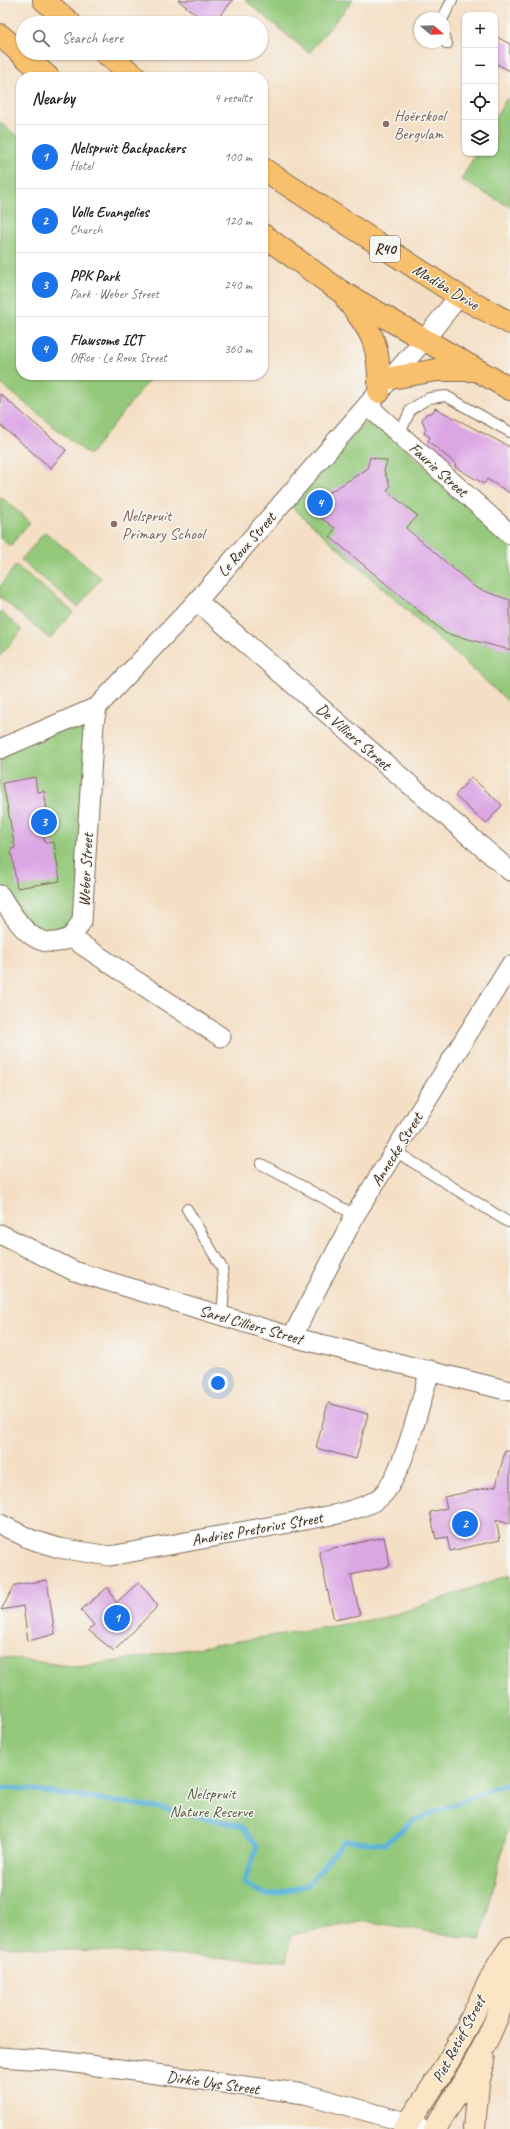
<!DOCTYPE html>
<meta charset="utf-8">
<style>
body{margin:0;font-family:Caveat,sans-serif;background:#f6f6f6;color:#222}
.controls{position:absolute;right:12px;top:12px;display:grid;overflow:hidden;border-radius:8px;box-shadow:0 1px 3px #0004}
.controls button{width:36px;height:36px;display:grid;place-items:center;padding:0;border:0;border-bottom:1px solid #e0e0e0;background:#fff;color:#222;font:20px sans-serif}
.compass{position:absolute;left:414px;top:12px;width:36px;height:36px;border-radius:50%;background:#fff;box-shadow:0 1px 3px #0004;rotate:109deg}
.you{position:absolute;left:218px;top:1383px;width:14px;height:14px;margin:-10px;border:3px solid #fff;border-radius:50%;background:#1a73e8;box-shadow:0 0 0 6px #1a73e833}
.badge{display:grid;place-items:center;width:26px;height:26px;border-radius:50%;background:#1a73e8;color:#fff;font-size:13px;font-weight:700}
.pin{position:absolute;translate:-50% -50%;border:2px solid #fff;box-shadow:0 1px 4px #0006}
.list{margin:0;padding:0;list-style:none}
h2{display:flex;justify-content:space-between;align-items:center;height:52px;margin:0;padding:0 16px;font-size:17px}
h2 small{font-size:13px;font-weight:400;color:#767676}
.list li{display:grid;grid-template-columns:26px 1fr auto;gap:12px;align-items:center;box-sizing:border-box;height:64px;padding:0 16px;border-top:1px solid #e0e0e0}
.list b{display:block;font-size:15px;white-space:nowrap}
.list p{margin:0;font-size:13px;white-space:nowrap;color:#767676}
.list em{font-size:13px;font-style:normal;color:#767676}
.icon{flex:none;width:22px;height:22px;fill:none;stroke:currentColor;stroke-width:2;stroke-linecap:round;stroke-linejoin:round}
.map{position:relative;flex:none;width:510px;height:2129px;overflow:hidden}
.search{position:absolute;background:#fff;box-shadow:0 1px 3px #0004;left:16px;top:16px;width:252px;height:44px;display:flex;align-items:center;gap:10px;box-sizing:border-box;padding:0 14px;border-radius:22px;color:#767676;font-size:15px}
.panel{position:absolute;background:#fff;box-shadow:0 1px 3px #0004;left:16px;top:72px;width:252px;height:308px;border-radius:16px}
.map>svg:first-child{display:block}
.green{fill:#94c97b;stroke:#687a4c}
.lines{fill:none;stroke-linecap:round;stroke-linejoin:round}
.stream{stroke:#5fb4db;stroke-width:5}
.building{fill:#dca6e5}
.lane-casing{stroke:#7c6958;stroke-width:12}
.street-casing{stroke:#7c6958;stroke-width:21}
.secondary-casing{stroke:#7c6958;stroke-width:24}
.primary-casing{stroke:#7c6958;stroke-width:24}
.lane{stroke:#fff;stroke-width:10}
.street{stroke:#fff;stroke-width:19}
.secondary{stroke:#fce5c4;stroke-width:22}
.primary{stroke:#f8bf6c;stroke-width:22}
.education-dot{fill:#8d6e63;stroke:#f6f6f2;stroke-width:1.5}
.labels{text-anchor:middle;stroke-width:3;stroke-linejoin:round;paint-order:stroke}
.shield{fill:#f6f6f2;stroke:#73675e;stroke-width:1}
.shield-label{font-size:15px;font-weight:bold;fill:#3b2a1e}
.education-label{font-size:16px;fill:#785e54;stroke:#f6f6f2;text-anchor:start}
.street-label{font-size:16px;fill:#3b2a1e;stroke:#f6f6f2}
.park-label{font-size:16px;fill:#565a3a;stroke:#f6f6f2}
</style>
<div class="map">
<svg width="510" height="2129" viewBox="0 0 510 2129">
<rect width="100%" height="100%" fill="#f6f6f2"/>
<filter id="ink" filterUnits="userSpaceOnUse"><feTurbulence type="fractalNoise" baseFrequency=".025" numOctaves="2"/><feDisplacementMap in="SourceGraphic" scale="8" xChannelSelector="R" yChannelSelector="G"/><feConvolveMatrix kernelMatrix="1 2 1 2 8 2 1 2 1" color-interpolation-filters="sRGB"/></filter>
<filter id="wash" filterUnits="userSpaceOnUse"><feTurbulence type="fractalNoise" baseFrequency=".012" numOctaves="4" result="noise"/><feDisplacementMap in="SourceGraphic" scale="16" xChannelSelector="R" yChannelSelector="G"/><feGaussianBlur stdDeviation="0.9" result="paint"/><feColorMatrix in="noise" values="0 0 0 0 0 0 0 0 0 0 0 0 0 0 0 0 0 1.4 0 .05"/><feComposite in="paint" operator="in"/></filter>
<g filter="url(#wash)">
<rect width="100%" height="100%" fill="#f4dfc4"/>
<path class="green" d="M245 0H353L309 53Z
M506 99 510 101V207L461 180 476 153H495V119Z
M0 122 21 139V375H153L89 455 0 383Z
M370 417 510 544V703L291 506Z
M0 496 30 522 10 546 0 538Z
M45 532 101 578 78 607 21 560Z
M16 565 73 612 50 639 0 597V586Z
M0 611 22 630 0 656Z
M97 707 82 921 52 942 0 895V749Z
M510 1575V1820L480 1940 365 1921 291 1935 286 1961 0 1946V1657L79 1667 387 1617Z"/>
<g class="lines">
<path class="stream" d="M0 1788 28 1789 166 1809 241 1826 257 1845 244 1884 267 1895 308 1885 344 1841 385 1844 412 1821 510 1782"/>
</g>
<g id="blocks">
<path class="building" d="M178 0H233L214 23H206Z
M495 36 510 44V71L495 63Z
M0 394 66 450 51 468 0 425Z
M435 408 510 447V493L487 479 484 484 455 467 456 464 428 441 430 437 424 433 426 429 422 420 426 414 433 412Z
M370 457 387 461 384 471 390 486 387 491 418 516 406 528 476 588 510 600V650L445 633 330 537 335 528 306 507 367 469Z
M35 777 37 792 44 791 48 816 40 818 45 843 54 842 60 881 17 888 11 849 15 848 3 783Z
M471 777 502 805 486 824 455 796Z
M328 1403 368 1414 356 1459 316 1448Z
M505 1451H510V1524L496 1520 500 1540 450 1551 447 1537 436 1539 430 1512 447 1508 444 1497 496 1486Z
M384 1537 390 1566 351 1575 360 1615 334 1620 319 1551Z
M47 1580 55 1634 28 1641 23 1606 1 1610 15 1585Z
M139 1582 158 1606 114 1651 88 1630 94 1625 81 1610 108 1587 116 1603Z"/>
</g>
</g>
<g filter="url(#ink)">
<use href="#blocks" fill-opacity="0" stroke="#7c6958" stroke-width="1"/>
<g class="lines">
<defs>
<path id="lane" d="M443 18 452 0
M444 36 447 44
M400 433 411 409 429 398 446 396 510 432
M395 1151 508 1222
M261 1164 355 1215
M187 1209 222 1268 224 1289 222 1316"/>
<path id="street" d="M367 405 510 534
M197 601 510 871
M0 749 97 707 197 601 424 340 459 296
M0 895C15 919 35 955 69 938 74 935 79 925 82 921L94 724 97 707
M70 937 221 1037
M0 1234 74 1271 292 1337 510 1391
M292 1337 355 1215 510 966
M0 1524 30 1539 59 1548 110 1556 338 1514C351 1510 366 1507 378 1499 402 1482 421 1400 430 1370
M0 2057 60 2061 305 2094 409 2123 421 2129"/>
<path id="secondary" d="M404 2129C426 2098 448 2064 465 2031 480 2002 491 1973 510 1948
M435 2129C464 2081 501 2028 510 1971
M474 2129 478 2083 484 2061"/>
<path id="primary" d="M44 0 70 23
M0 35 48 77
M105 53 136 77
M263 169 459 296 510 323
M263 235 340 291 510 389
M347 300C375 335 380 347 379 392
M391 378 437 370H475"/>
</defs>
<use href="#lane" class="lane-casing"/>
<use href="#street" class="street-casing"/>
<use href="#secondary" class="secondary-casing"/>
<use href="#primary" class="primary-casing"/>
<use href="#lane" class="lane"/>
<use href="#street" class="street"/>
<use href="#secondary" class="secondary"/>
<use href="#primary" class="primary"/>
</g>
</g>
<g class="education-dot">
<circle cx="386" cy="124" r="4"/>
<circle cx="114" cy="524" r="4"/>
</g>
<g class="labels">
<rect class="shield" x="370" y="236" width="30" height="26" rx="3"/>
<g class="shield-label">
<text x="385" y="254">R40</text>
</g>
<g class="education-label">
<text x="394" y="121">Hoërskool<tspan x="394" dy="18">Bergvlam</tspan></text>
<text x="122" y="521">Nelspruit<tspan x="122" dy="18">Primary School</tspan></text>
</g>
<g class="street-label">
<text transform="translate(446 286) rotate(31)" y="6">Madiba Drive</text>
<text transform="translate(439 469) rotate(42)" y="6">Faurie Street</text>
<text transform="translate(246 544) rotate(-49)" y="6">Le Roux Street</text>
<text transform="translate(354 736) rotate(41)" y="6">De Villiers Street</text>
<text transform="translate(85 870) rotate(-87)" y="6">Weber Street</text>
<text transform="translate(396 1149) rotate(-58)" y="6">Annecke Street</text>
<text transform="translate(251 1324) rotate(16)" y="6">Sarel Cilliers Street</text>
<text transform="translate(257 1528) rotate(-10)" y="6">Andries Pretorius Street</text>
<text transform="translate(458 2039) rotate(-62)" y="6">Piet Retief Street</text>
<text transform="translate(213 2082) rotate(8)" y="6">Dirkie Uys Street</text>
</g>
<g class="park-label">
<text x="211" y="1799">Nelspruit<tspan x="211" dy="18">Nature Reserve</tspan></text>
</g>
</g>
</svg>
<div class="controls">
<button>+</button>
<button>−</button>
<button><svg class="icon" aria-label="locate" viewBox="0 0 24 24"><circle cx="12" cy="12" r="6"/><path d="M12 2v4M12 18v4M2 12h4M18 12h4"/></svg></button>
<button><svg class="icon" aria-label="layers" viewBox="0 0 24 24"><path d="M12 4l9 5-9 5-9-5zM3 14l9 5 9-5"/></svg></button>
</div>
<svg class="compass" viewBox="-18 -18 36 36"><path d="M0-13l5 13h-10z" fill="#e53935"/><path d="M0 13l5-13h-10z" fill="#767676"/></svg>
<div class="you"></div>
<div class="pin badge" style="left:117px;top:1618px">1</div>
<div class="pin badge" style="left:465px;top:1524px">2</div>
<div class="pin badge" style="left:44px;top:822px">3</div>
<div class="pin badge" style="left:320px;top:503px">4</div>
<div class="search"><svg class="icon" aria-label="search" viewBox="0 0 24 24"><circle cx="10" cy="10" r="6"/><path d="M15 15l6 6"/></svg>Search here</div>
<section class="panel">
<h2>Nearby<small>4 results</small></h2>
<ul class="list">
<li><span class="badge">1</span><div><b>Nelspruit Backpackers</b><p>Hotel</p></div><em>100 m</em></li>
<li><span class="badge">2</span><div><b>Volle Evangelies</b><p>Church</p></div><em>120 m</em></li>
<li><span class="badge">3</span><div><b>PPK Park</b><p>Park · Weber Street</p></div><em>240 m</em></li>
<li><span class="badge">4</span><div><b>Flawsome ICT</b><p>Office · Le Roux Street</p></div><em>360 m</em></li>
</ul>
</section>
</div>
